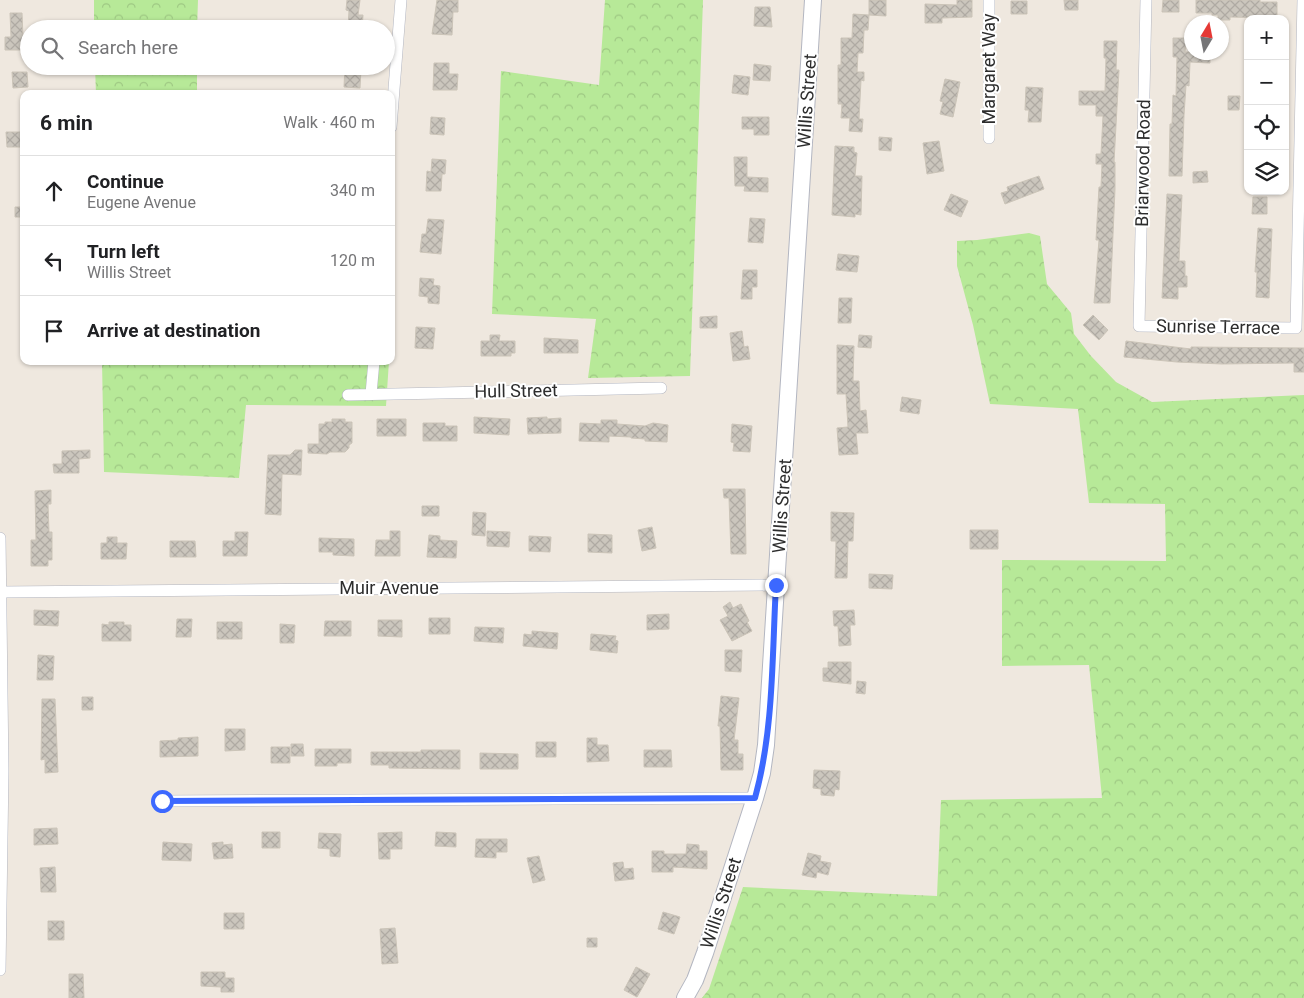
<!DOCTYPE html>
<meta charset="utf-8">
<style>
body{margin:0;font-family:Roboto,sans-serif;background:#f6f6f6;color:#202124}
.controls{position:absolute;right:15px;top:15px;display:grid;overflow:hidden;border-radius:10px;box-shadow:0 1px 4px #0004}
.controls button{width:45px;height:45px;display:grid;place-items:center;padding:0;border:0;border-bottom:1px solid #e0e0e0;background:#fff;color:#202124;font:25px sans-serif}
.compass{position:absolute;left:1184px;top:15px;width:45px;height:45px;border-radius:50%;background:#fff;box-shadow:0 1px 4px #0004;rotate:10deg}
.stop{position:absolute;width:15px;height:15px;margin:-11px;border:4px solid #3c68ff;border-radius:50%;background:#fff}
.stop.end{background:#3c68ff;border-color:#fff;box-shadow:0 1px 5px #0008}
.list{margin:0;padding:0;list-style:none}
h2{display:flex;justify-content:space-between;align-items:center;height:65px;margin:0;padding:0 20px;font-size:21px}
h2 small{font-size:16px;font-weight:400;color:#757577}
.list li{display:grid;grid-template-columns:32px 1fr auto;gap:15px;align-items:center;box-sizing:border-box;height:70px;padding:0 20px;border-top:1px solid #e0e0e0}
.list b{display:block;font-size:19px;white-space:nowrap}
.list p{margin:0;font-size:16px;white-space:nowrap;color:#757577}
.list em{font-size:16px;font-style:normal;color:#757577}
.icon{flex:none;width:28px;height:28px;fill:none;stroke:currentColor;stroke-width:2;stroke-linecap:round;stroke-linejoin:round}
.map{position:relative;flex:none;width:1304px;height:998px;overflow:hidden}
.search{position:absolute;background:#fff;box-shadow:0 1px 4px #0004;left:20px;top:20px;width:375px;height:55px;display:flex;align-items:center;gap:12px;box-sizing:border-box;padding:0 18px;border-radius:28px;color:#757577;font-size:19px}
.panel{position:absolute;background:#fff;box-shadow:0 1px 4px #0004;left:20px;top:90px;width:375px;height:275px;border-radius:10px}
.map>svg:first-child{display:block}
.forest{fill:url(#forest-crowns)}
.building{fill:url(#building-cross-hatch);stroke:#cbc4b8}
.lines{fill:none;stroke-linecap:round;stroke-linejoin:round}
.minor-casing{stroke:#b3b6c1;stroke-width:12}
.secondary-casing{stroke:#b3b6c1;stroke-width:18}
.minor{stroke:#fff;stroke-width:11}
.secondary{stroke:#fff;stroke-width:16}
.route{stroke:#3c68ff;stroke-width:6}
.labels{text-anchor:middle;stroke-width:4;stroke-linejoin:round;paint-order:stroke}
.street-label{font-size:18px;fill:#2d2d2d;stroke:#fff}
</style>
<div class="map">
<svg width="1304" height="998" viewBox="0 0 1304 998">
<defs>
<pattern id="forest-crowns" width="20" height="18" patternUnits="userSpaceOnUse" patternTransform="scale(1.25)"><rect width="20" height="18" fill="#b7e998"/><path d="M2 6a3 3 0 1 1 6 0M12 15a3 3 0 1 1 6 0" fill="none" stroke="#9ec883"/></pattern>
<pattern id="building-cross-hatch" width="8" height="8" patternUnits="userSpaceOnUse" patternTransform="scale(1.25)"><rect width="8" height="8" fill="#cbc6bd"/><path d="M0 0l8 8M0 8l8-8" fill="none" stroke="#afaaa3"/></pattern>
</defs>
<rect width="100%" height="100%" fill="#efe8df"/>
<path class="forest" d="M94 0H198L197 29H94Z
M605 0H703L690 376 588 378 596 319 492 314 501 71 599 85Z
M95 66H197V93L219 94H96Z
M1029 233 1040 236 1047 284 1071 313 1074 334 1091 356 1116 382 1152 402 1304 395V998H702L709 989 743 887 937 896 941 800 1102 798 1089 665 1002 666V560L1166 561 1165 504 1089 503 1078 409 990 404 973 325 957 266V241L977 240Z
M102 361H389L386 406 246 405 239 478 104 472Z"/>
<path class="building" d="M347 0H360L358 15H363L362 29H348L349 11 346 10Z
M437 0H458V12H453L452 35 432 34Z
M869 0H886V16L869 15Z
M957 0H972V17L942 18V23H925V4L957 5Z
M1064 0H1078V10H1065Z
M1163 0H1179V12H1162Z
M1196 0H1260V2H1277V18L1230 17V20H1218V15H1212V13H1196Z
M1011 1H1027V14H1011Z
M755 7H770L772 27 754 26Z
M10 13H22L23 37 29 36V50H5V37H11Z
M853 14 869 15 868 30H864L863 53H858L857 72H864V81L861 80 859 119H863L862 132 849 131 850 118H841L842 104H838V65H841V38H852Z
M1173 38H1186L1185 52H1210V63L1190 62 1189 86 1186 85 1184 115 1182 176H1169L1170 124H1172L1173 95 1176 96 1177 57H1173Z
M1104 41H1117L1116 70H1119L1114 162H1115V189L1110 303H1094L1099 240H1096L1099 187H1101L1102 164H1096V154H1101L1103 116H1096V105H1079V91H1105L1106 58H1104Z
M434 63H449V74H458L457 90H433Z
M754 64 771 66 770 81 753 80Z
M345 66H357V69H361L360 88 344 87Z
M12 72H27L28 87 13 88Z
M734 75 750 77 748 95 732 93Z
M945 79 960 82 953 117 940 114 943 102 940 101Z
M1026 87 1043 88 1041 122H1028L1029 110H1025Z
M1228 96H1240L1239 110H1228Z
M431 117 445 118 444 135 430 134Z
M742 117H769V135H754V129H742Z
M6 132H24V147H7Z
M879 137 892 138 891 151 879 150Z
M939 141 944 171 927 174 923 143Z
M835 146 854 147V152L857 153 855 176H862L861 215 855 214V217L832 215Z
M734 157H747V177L768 178V192L744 191 745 186H735Z
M432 159 446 160 445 174H442L441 191H426L427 171 431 172Z
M1207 171 1208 182 1193 183V172Z
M1039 176 1044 189 1005 204 1001 193 1008 191 1007 187Z
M951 194 968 201 961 217 944 210Z
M1167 194 1182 195 1179 261H1185V276H1187V287H1178V299L1162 298Z
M1253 197H1267V214H1252Z
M15 207H24V217H15Z
M750 218 765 219 763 243 748 242Z
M428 219 444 220 441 254 420 252 422 234H426Z
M1258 228 1272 229 1269 298 1256 297 1257 272H1255Z
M838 254 859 256 857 272 836 270Z
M743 270H757V287H752V299H741Z
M420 278 434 279 433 285 440 286 439 304 428 303V297L419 296Z
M839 298H852L851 323H838Z
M1093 315 1108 330 1099 340 1083 325Z
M717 316V328H700V317Z
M416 327 435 328 433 349 415 348Z
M742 331 744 347 748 346 750 359 733 361 730 333Z
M490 335H500L499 341H515V353H511V356H481V341H490Z
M859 335 872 336 871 348 858 347Z
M544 338 578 340V353H544Z
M1126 341 1191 349V347L1304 348V372H1294V363L1222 364 1177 362 1124 357Z
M837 345 854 346 853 381H859L860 411 866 410 868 433H856L858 454 839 455 837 428 848 427 846 394H837Z
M902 397 921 400 919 414 900 411Z
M474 417 510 419 509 435 474 433Z
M547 417V419L561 418V433L528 434 527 418Z
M332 419H345V422H352V443L349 445V448L345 452H330L327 454 308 453V444H319V424H325V422H332Z
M377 419H406V436H377Z
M601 420H617V424L645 426 653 423 668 425 667 442 645 441V439L631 438V437L609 436V442L579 441 580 423 601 424Z
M423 423H445V426H457V441H423Z
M732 424 752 426 750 452 733 451 734 443 731 442Z
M90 450V458L79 459V473H54L53 464H62V451Z
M295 450H302L301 475 282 474 281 515 265 514 268 455H290Z
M723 489H745L746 554H731L729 498H724Z
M51 490V504H48L49 532H52V560H48V566H31V540H36L35 491Z
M422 506H439V516H422Z
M473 512 486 513 485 536 472 535Z
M831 512 854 513 853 541H848L847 578H835L836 541H831Z
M652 527 656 548 642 551 638 530Z
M970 530H998V549H970Z
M390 531H400V556H375L376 540H390Z
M487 531 510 532 509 547 487 546Z
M235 532H248L247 556H223V541H235Z
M588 534 612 535V553L588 552Z
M429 535 440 536V540L457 541 456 558 427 557Z
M529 536 551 537 550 552 529 551Z
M107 537H117V543H127L126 559H101V543H107Z
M319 538 354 539V556L333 555V552H319Z
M170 541H195L196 557H170Z
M869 574 893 575 892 589 869 588Z
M730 602 733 608 741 604 749 621 747 622 752 631 732 641 720 620 728 616 723 607Z
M34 610 59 611 58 626 34 625Z
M854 610 855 625H850L851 645 839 646 838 626H834L833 611Z
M669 614V629L647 630V615Z
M429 618H450V634H429Z
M177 619H192L191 637H176Z
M378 620H402V637L378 636Z
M325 621H351V636H324Z
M109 622H124V625H131V641H102V624L109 625Z
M217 622H242V639H217Z
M280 624 295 625 294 643H280Z
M475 627 504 628 503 643 474 641Z
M532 631 558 633 557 649 523 646 524 634 532 635Z
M591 634 616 636 615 640 618 641 617 653 590 650Z
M725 650H742L741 672 725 671Z
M38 655 54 656 53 680H37Z
M828 662H851V684L823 681V668H828Z
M857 681 866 682 865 694 856 693Z
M721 696 739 698 734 740H738V754H743V770H721L720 726H718Z
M82 697H93V710H82Z
M42 699H55L58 772 45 773V759L41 760Z
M225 729H245V750L225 751Z
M198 737V756L160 757V741L178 740V738Z
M587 738H597V745H608L609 761 587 762Z
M536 742H556V757H536Z
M291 744H303L304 756H291Z
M271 747H290V763H271Z
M315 749H351V763H337V766H315Z
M421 750H460V769L389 768V765H371V752H421Z
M644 750H671L672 767H644Z
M480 753 518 754V769H480Z
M814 770 840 771 839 790 835 789 834 796 821 795V789L813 788Z
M57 828 58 844 34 845V829Z
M262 832H280V848H262Z
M402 832V849H390V859H379L378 833Z
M436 832 456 833V847L435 846Z
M319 833 341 834 340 857 330 856V849L318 848Z
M476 839H507V852H496V858L475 857Z
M163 842 192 844 191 861 162 860Z
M223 842V845L232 844 233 858 214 859 212 843Z
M687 844 699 845V851H707V869L673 867V872H652V851H664V854H686Z
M808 853 821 856 820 861 831 863 828 875 817 872 816 878 802 875Z
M539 856 545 880 533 883 527 858Z
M623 862 624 869 633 868 634 879 615 881 613 863Z
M55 867 56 892H41L40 868Z
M663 912 680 917 674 934 658 929Z
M224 913H244V929H224Z
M48 921H64V940H48Z
M395 928 398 963 382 964 380 929Z
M587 938H597V947H587Z
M636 967 650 974 637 997 624 990Z
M201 972H225V978H234V992H221V987L201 986Z
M69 974H83L84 998H69Z"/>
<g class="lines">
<defs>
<path id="minor" d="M1146 0 1139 326 1296 328 1303 0
M391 127 401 0
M989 138V0
M371 394 374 361
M348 395 661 388
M0 538 3 771 0 970
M2 592 776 585
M163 801 755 798"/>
<path id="secondary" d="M685 998 695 980 705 953 755 798 762 773 766 745 813 0"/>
</defs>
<use href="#minor" class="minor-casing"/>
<use href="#secondary" class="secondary-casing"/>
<use href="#minor" class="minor"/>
<use href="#secondary" class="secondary"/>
</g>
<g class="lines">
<path class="route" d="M162 801 755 798C774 729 772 655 776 585"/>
</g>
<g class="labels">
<g class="street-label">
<text transform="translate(989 69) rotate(-90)" y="6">Margaret Way</text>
<text transform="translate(807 101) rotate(-86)" y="6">Willis Street</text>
<text transform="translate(1143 163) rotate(-89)" y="6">Briarwood Road</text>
<text transform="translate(1218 327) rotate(1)" y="6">Sunrise Terrace</text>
<text transform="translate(516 391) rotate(-1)" y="6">Hull Street</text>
<text transform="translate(782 506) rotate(-86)" y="6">Willis Street</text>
<text x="389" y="594">Muir Avenue</text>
<text transform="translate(721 903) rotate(-72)" y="6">Willis Street</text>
</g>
</g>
</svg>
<div class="controls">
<button>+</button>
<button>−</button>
<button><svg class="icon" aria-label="locate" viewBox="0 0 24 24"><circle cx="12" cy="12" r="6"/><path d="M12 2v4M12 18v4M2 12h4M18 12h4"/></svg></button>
<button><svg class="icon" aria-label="layers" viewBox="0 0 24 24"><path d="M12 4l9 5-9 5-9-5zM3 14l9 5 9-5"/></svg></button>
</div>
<svg class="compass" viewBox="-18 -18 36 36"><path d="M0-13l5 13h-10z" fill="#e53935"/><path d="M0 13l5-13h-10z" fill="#757577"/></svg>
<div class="stop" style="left:162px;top:801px"></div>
<div class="stop end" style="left:776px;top:585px"></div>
<div class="search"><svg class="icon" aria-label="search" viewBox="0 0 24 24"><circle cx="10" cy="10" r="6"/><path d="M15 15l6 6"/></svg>Search here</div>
<section class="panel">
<h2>6 min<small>Walk · 460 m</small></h2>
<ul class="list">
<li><svg class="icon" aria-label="ahead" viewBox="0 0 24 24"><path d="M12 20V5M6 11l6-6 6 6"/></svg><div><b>Continue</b><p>Eugene Avenue</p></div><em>340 m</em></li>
<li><svg class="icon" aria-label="left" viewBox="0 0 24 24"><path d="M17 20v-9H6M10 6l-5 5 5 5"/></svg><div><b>Turn left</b><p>Willis Street</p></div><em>120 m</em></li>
<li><svg class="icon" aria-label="arrive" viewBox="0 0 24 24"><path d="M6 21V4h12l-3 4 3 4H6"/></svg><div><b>Arrive at destination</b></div></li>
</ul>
</section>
</div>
